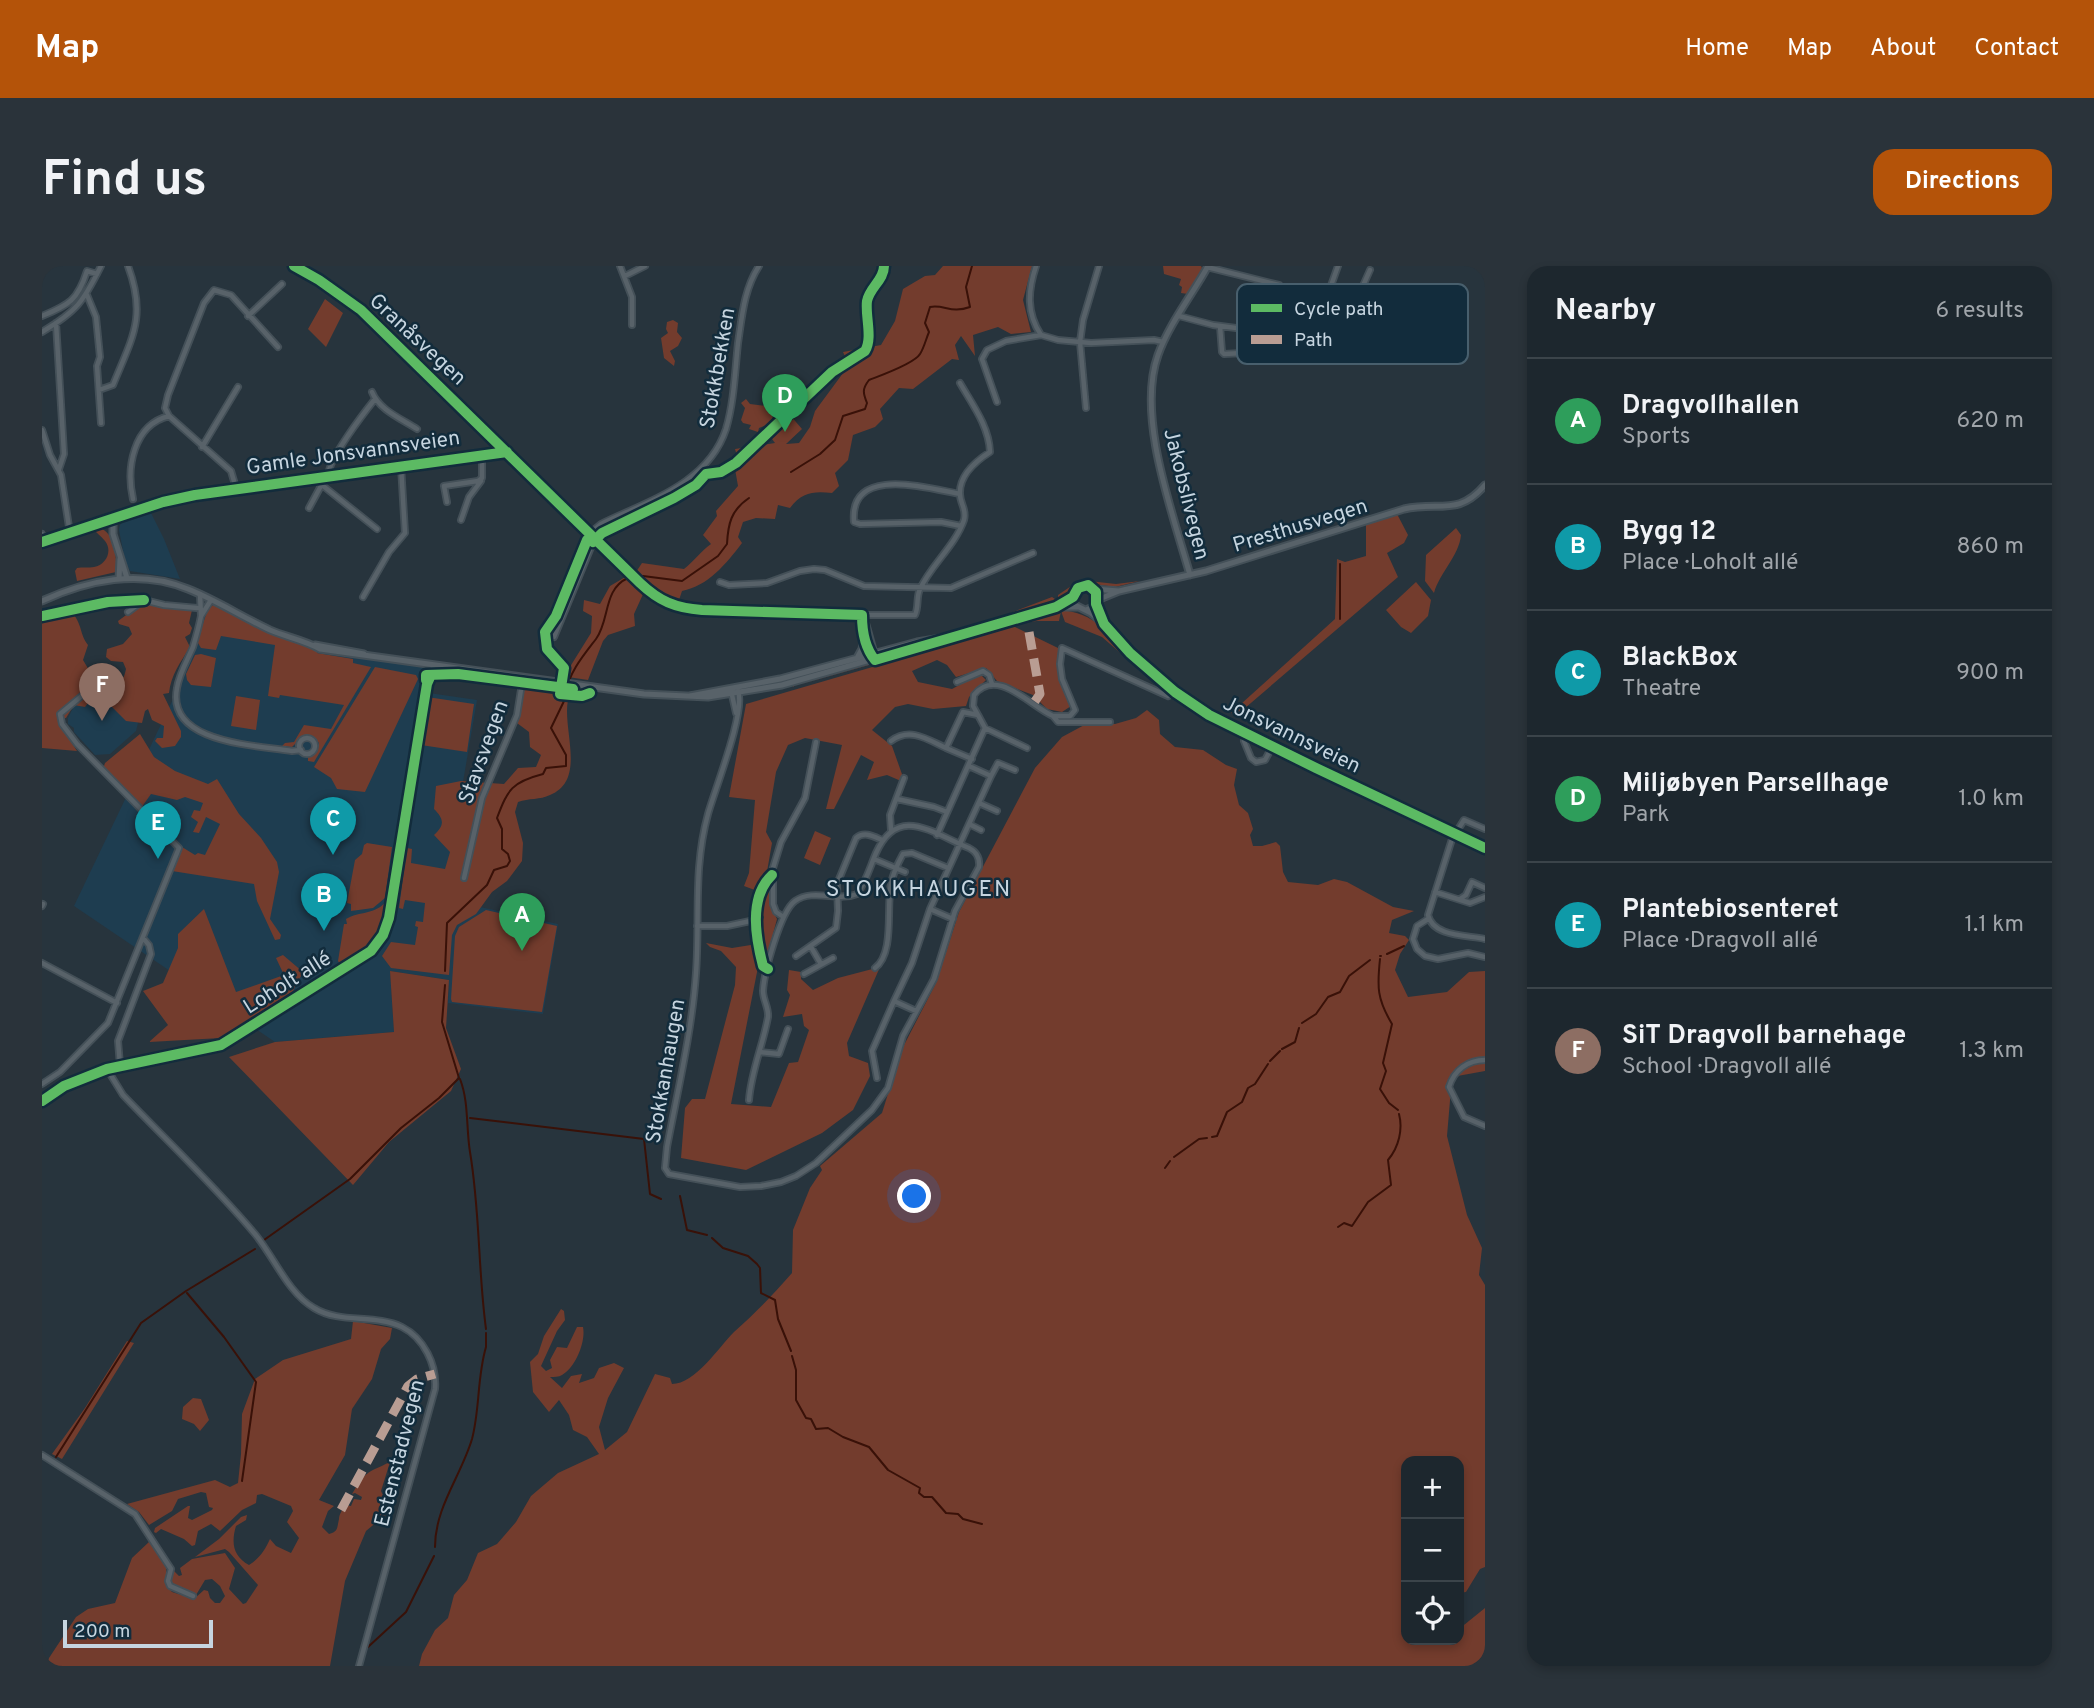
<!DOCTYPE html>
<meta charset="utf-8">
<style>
body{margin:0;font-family:Overpass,sans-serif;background:#2a333a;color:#f1f3f6}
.controls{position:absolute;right:21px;bottom:21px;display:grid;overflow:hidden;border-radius:14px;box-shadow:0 4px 10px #0003}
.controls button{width:63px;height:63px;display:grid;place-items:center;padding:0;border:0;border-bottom:2px solid #3b444a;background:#1d272e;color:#f1f3f6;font:35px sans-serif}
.scale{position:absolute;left:21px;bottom:18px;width:150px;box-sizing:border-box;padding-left:7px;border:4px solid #c6d5e0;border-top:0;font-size:19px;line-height:24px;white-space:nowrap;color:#c6d5e0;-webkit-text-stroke:5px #122c3c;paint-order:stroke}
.you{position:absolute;left:873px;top:931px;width:24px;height:24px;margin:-18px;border:5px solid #fff;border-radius:50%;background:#1a73e8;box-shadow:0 0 0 10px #1a73e833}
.badge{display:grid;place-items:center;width:46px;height:46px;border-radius:50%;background:#b45309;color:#fff;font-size:23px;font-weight:700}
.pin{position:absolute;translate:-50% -58px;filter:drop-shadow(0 2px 4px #0008)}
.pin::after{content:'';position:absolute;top:37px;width:24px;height:21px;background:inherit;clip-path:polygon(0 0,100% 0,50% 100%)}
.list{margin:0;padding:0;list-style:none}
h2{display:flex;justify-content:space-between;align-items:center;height:91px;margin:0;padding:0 28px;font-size:30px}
h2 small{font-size:23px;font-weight:400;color:#a0a5aa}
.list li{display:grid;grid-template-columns:46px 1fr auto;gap:21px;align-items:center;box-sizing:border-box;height:126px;padding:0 28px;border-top:2px solid #3b444a}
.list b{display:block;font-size:26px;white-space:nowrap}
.list p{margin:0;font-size:23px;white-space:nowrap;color:#a0a5aa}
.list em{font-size:23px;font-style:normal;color:#a0a5aa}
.icon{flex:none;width:38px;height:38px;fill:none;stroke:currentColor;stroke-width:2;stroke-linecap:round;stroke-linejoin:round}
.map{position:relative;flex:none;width:1443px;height:1400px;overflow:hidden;border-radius:21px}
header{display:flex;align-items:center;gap:42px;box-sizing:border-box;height:98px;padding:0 35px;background:#b45309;color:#fff}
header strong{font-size:33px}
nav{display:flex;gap:38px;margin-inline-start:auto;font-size:24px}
.intro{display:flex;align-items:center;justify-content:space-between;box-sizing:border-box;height:168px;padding:0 42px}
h1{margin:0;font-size:49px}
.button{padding:18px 32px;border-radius:21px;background:#b45309;color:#fff;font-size:24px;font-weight:700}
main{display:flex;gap:42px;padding:0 42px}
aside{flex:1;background:#1d272e;border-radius:21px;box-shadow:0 4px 10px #0003}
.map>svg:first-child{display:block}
.built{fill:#1e3d50}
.green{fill:#733c2d}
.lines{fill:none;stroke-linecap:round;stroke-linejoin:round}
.stream{stroke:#391108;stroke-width:2}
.street-casing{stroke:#445058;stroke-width:8}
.secondary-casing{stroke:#445058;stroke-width:9}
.street{stroke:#586269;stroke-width:4.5}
.secondary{stroke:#586269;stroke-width:5}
.quiet{stroke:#b99d93;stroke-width:9;stroke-dasharray:18 9;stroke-linecap:butt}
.cycleway-casing{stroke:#122c3c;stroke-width:15}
.cycleway{stroke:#5cba63;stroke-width:10}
.labels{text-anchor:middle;stroke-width:5;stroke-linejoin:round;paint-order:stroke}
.street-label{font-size:21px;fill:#c6d5e0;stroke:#122c3c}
.neighbourhood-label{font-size:23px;letter-spacing:2px;fill:#c6d5e0;stroke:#122c3c}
.key{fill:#122c3c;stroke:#485f6d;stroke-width:2}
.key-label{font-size:19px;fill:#c6d5e0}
</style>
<header>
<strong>Map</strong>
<nav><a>Home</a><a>Map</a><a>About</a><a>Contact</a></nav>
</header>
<div class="intro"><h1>Find us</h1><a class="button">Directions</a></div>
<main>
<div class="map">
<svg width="1443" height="1400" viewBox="0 0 1443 1400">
<rect width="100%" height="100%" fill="#27343d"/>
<path class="built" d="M108 245 122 273 138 313 88 305 83 295 77 264 78 259 82 254Z
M171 338 228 364 270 379 392 399 387 427 435 434 401 633 516 658 501 748 406 737 407 714 348 705 352 766 233 776 32 640 134 427 164 343Z
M70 423 89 433 96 457 94 465 68 488 53 489 32 466V462L26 458V452L33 438Z"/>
<path class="green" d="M901 0H990L981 34 989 66 969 68 956 61 931 69 933 90 919 70 913 79 917 94 910 93 871 123 857 122 838 143 841 153 833 161 811 169 806 194 793 207 797 220 790 227C772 225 760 226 748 242L736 239 733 253 714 252 701 256 696 271 700 277C684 298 666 320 640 325L637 334 619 328 594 306 600 297 642 303C652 295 659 285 669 278L661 269 675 250 674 245 696 220 693 203 697 197 693 183 733 177 727 169 748 149 760 163 744 178 757 177 768 161 773 145 807 99 801 86 839 79 853 55 861 23 883 10 893 9Z
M1121 0H1159L1160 2 1146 28 1139 27 1140 21 1137 19 1139 13 1122 8Z
M283 33 301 47 284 81 266 63Z
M631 54 636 57 635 66 640 72 636 80 628 85 633 95 632 100 622 92 619 72 626 67 624 63 625 56Z
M704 133 708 138 725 140 731 146 730 157 717 162 716 166 707 163 709 159 701 157 699 154 703 142 699 137Z
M1355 248 1366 269 1362 277 1345 287 1356 311 1196 448 1189 447 1293 353 1295 293 1303 296 1324 290V258Z
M55 261C73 265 75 290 74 306L35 315 33 305 35 302C40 301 47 302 52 301 64 299 71 285 63 275 59 270 54 267 51 262Z
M1414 262 1419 269C1417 290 1398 306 1392 327L1383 315 1384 289Z
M585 310 602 326 592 348 593 360 566 369 561 375 546 414 526 411V404L549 367 550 350 541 345 542 334 558 338 568 320Z
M1038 314 1074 318 1098 315 1073 321 1039 316 1033 320 1024 331 1017 336 967 351H958L1010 331 1016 335V329Z
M1374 316 1389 334 1386 350 1369 367 1359 361 1344 344Z
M102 336 121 342 150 344 147 357 150 362 148 368 143 371 148 381C138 397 129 409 127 427L121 428 139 465V471L133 480 120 482 113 475 115 472H121L122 460 110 454 106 443 103 445 100 457 84 455 58 429 50 432 43 441 32 439 24 452 20 453 19 460 35 485 0 482V354L30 346C41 360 37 367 46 379L41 394 47 404 43 424C52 426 73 423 79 415 82 412 83 407 84 403L81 396 69 395 64 391 65 383 81 378 90 368 87 361 77 358 76 355Z
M171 339 224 365 275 383V387L311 393V397L329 401 272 496 266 495V491L275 486 277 477 269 469 260 471 250 481 240 480 243 477 252 476 262 459 289 463 302 439 238 429 237 432 226 430 233 379 179 370 174 384 159 382 156 377V372L166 343Z
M1016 344C1052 345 1072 370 1091 398L1060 371 1023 356 1019 345 1017 355H995L972 358 749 421Z
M971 360 1016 382C1016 404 1020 419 1029 440L1020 446 1005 443 991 429 955 415 944 402 914 411 905 399 895 394 870 405 876 416 910 423 938 408 944 414 927 431 924 440 891 443 866 438 853 441 830 464 850 480 861 511 859 515 845 509 825 514 832 496 819 489 792 543H784L800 479 763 472 746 479 734 506 724 566 730 577 723 617 718 626 702 620 707 607 713 534 687 531 704 438Z
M159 388 174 392 169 421 149 419 145 414 144 408 153 389Z
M333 401 374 409 376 413 323 526 295 523 289 512 272 501Z
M482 418 518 423 517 429 526 434C520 464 545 514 508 529 498 534 487 532 476 536L473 546 481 577 480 595 465 615 450 626 434 648 415 659 410 669 407 709 349 702 340 690 349 676 373 679 376 661 373 660 374 655 381 656 383 637 363 634 361 643 357 642 365 582 370 583 369 597 403 603 408 586 392 569C403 559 402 553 392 543L394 520 419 515 462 518 476 502 494 501 499 489 488 481 487 466 475 457Z
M194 430 218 434 214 464 189 460Z
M385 431 432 438 425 486 379 479Z
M1105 444 1117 454 1118 468 1133 481 1161 484 1184 499 1195 503 1192 519 1197 539 1206 547 1211 563 1208 569 1211 580H1220L1234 576 1238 580 1241 606 1246 616 1276 619 1292 613 1305 616 1351 641 1372 645 1350 654 1347 667 1363 670 1367 674 1358 688 1353 704 1366 731 1405 726 1427 706 1443 705V805L1410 811 1405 870 1425 949 1440 982 1437 1009 1443 1019V1301L1438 1303 1424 1326 1417 1327V1195H1364V1374H1417V1363L1443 1342V1400H377L380 1388 393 1364 406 1352 412 1329 425 1314 436 1287 455 1278 474 1256 489 1230 516 1207 557 1188 545 1171 531 1164 527 1149 517 1134 507 1146 491 1126 488 1096 496 1088 502 1070 519 1043 522 1045 523 1054 515 1065 499 1100 504 1105 510 1102 508 1094 515 1081 525 1082 535 1061H541C544 1075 534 1101 520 1109 517 1111 512 1111 508 1111L520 1122 529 1110 540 1108 537 1117 552 1112 557 1102 572 1097 582 1102 566 1132 557 1161 563 1184 585 1166 613 1108 628 1112 630 1118C653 1118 677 1081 692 1066 714 1046 731 1029 750 1007L751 964 768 922 780 904 778 900 840 847 860 783 894 717 917 646 993 502 1020 471 1046 457 1073 458 1094 452Z
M98 468 112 491 133 505 166 518 175 513 197 548 219 572 235 596 237 606 228 653 239 669 238 673 233 674 215 635 212 618 130 605 140 581 153 589 156 587 163 589 178 558 164 551 157 567 151 566 156 556 149 551 152 544 158 545 161 537 143 531 135 534 109 528 99 542 61 503 63 497Z
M773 565 789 572 778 599 762 592Z
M325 577 350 581 343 632 331 642 309 645V638L305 637 313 594 320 588 322 579Z
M727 620 728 639 735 653 727 683 717 696 689 838 729 841 747 797 756 796 767 764 762 760 760 748 741 751 748 729 745 724 747 704 759 706V713L771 724 796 712 838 701 805 777 807 790 826 797 828 810 811 844 780 867 704 904 639 892 643 842 650 833H663L693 719 694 701 679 685 668 681 664 677 690 682 715 678 722 651 713 636Z
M344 635H347C340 671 331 682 300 701L296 695 302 658H305L304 653C317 645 334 649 344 635Z
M162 643 194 726 242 709 234 692 241 689 261 706 251 725 179 772 107 776 126 759 101 725 121 717 136 682V668Z
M444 644 515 660 500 746 410 736 409 733 413 670 417 661Z
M348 705 407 714 404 762 419 803 409 825 347 876 311 919 187 791 233 776 352 766Z
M311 1055 350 1062 348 1073 339 1083 330 1113 310 1143 303 1189 277 1234 292 1240 286 1245 280 1261 287 1268C296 1266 295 1262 297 1253 297 1248 301 1243 303 1239L309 1240 312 1233 319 1234 320 1231 313 1227 310 1228C324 1205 323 1208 348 1196L339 1225 348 1245 324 1265 303 1315 288 1400H5L7 1392 34 1351 46 1343 73 1337 90 1292 108 1275 124 1300 125 1320 130 1326 152 1333 162 1324 166 1325 168 1332 173 1337H178L183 1330 178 1320 170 1313 163 1314 154 1329 129 1319 128 1313 132 1305 137 1310 140 1309 138 1302 150 1293 183 1287 193 1302 187 1323 201 1338 204 1337 216 1319 187 1286 183 1283 153 1291 177 1273 199 1251 205 1249 204 1254 194 1260C189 1277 191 1290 207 1299 218 1292 223 1284 228 1273L234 1280 249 1287 257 1272 245 1256 251 1245 249 1240 220 1228 215 1229 214 1237 200 1244 178 1265 169 1258 156 1265 153 1279 150 1280 142 1273 119 1263 114 1267 112 1266 113 1262 146 1240H148L146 1252 150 1254 170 1244 171 1242 167 1241 164 1227 159 1226 136 1233 130 1245 107 1259 97 1246 85 1238 173 1214 188 1221 196 1217 199 1188 200 1148 213 1113 241 1094 309 1073Z
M85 1075 92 1077 20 1193 10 1188 43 1142Z
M151 1132 159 1133 167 1154 158 1165 152 1158 140 1153 141 1141Z"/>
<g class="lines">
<path class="stream" d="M749 206 778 188 793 174 801 150 823 143 825 137C821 127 820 123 827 114 837 110 872 98 878 88 882 82 884 73 887 66L883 57 888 41C902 38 909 48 928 41L924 21 930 0
M1298 298V353
M601 310 640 315 676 290 685 278C686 258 689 244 707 232
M523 428C528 405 541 390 554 373 568 354 561 323 586 312
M1345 688 1362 680
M1338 690H1339
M1338 693C1335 721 1335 733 1350 758L1341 797 1344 805 1338 823 1347 837 1356 844
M403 705 405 657 445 619 452 604 465 600 468 595 466 588 460 583V563L455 552C466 523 470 516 501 508L504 502 524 500V489L509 462 523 433
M1260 757 1274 748 1286 731 1298 726 1307 710 1328 694
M1240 783 1253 776 1257 762
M1228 795 1238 785
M418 813C427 836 424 862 428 886 438 945 436 1004 444 1063
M428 852 602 873 608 928 619 933
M1170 871 1175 870 1185 846 1200 836 1206 822 1213 818 1226 798
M1132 891 1157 873 1165 872
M1123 902 1128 895
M638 930 645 964 665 969
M1296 961 1302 957 1310 960 1326 936 1349 919 1346 894C1357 881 1361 863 1357 848
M670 972 681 982 706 990 715 998 718 1002 719 1027 733 1034 736 1053 749 1085
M222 974 308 913 359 862 397 832 417 812 400 756 403 719
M145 1027 182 1071 214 1116 200 1215
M750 1090 754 1104V1134L764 1152 769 1153 774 1163 786 1162 801 1171 827 1181 846 1204 878 1222 877 1227 882 1231H890L904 1247 916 1248 921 1253 940 1258
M14 1191 99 1057 144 1025 213 983
M393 1281C393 1241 419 1210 430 1173 438 1143 435 1111 444 1081V1067
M326 1381 364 1346 392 1290"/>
<defs>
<path id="street" d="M578 0 590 31V59
M994 0C986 24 984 47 999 69
M1165 1 1237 19
M583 10 603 0
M45 29 54 51 58 91 55 100 59 157
M0 50C27 39 36 34 45 5L55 8
M206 50 240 18
M1137 50 1171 59 1194 62 1325 54
M1315 55 1320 22 1328 4
M1285 56 1286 28 1296 0
M14 57 22 188 17 203
M1266 58 1267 77 1271 82 1318 79
M1178 60 1180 86 1182 88 1220 86
M0 66C35 45 41 36 59 0
M826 75V31L842 8V0
M57 124 71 119C90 72 105 51 86 0
M330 126C337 144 360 153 375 163
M955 136 940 93 945 84 964 75 999 69 1016 74 1049 77 1112 74 1121 76
M1044 142 1038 76 1041 54 1057 0
M0 164 8 189 19 209 27 261
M160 181 196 121
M286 209C288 191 321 148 333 133
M280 219 335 263
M194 222 189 205 127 150 123 142 126 129 162 37 172 24 189 29 236 81
M918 228C885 222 807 199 812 256L818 258 899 256 919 260
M91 233C84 202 91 159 127 150
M405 236 402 220 436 215 440 212V189
M267 242 280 218
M419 254 427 231 439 215
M548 267 559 258C606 235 666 218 684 163 692 136 693 105 696 77 700 50 702 23 717 0
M0 268 1 270
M678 316 687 319 725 317 758 305 772 303 783 304 822 320 909 322 991 287
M158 328 159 350 169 334
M321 331 347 286 363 267 359 200
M86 346 102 334 122 339 155 342
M820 349H873C877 341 874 331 878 323 889 299 913 280 922 254 925 243 918 238 918 228 917 209 934 195 948 186 947 160 930 138 918 117
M159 350C157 360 154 371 151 381 145 395 137 408 135 422 124 478 215 479 250 485L259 484
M512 371 550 279 555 275
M915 416 941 405 947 409 950 418
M696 425C704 445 673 523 666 548 651 602 658 652 654 707 650 765 636 823 625 881L623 902 627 908 698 921 719 920 739 916 754 910 774 897 830 844 846 822 861 770 892 713 913 645 937 601C938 592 935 586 927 582 890 567 856 538 834 587 828 601 824 616 815 628 796 636 771 622 753 635 738 646 722 707 721 725 721 734 727 742 726 751 721 779 709 806 707 834
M691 426 690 429 694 447
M936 449 931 440 932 429C955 400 989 441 1011 450L1016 456H1068
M1011 450H1028L1033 444 1020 413 1018 398 1020 382 1126 430
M257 480a8 8 0 1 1 16 0a8 8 0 1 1-16 0Z
M849 475C868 461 885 473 904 482
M1202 475 1209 492 1214 496 1223 494 1230 481
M930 493 904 482 921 446 936 449 943 462
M927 500 949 510 956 497 973 504
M855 533 892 541 905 546
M937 537 955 545
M927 558 939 564
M1443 563 1422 554 1410 573 1386 649C1391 671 1425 669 1443 673
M849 564 848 549 862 512
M895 569 943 462 985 482
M832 593 863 606
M422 612 440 532 475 449 481 411
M1393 626 1428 637 1443 631
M1418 633 1424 629 1430 616 1443 622
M0 640 1 638
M740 650 734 646 731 638V602L739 576 763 532 774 476
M911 653 888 643 949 510
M1386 653 1375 660 1371 673 1375 683 1383 690 1396 693 1426 687 1443 691
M655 660H685L713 654
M769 681 779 698
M754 690 794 662 796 645 795 618 814 572C822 565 831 570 840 574
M0 697 75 737
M833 702C853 687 844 642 849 618 851 607 856 597 861 588L870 587 906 602
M762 708 791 692
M874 745 852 735 870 697 888 643
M718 786 737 788 746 763
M1443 794C1426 794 1412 804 1407 821L1422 851 1443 860
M78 799 76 775 109 688 107 679 101 672
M65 803 81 829C125 875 172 919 213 968 232 991 246 1027 272 1042 298 1058 333 1048 360 1061 382 1072 395 1099 393 1123L317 1400
M835 812 830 785 852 735
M0 818 18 806 66 757 137 582 35 478 20 458 18 448 48 423
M0 1189 93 1248 129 1303 126 1315 128 1320 151 1330"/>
<path id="secondary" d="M252 0 277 14 319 44 598 317C617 335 633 342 660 344L820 349C820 364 823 382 833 394
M71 254V268L85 312
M0 276 121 236 153 229 465 186
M1148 309C1131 248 1094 150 1116 89 1127 58 1150 29 1166 0
M77 313 78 293
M1031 331 1033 339 1049 347 1062 358 1104 403 1133 426 1167 449 1274 502 1443 582
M1031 331 1033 325 1042 319 1052 323 1077 325
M1055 334 1077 325 1164 305 1362 243C1397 235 1416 251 1443 219
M0 335C45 314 98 303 146 323 174 334 200 351 228 364 244 371 262 374 278 383L602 428 666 431 740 419 1014 341 1031 331
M1054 338 1062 358
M1014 341H1035
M1044 344 1051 341 1055 334 1052 323
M820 354 824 359 833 391
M273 379 322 388
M815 392 820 383 822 372
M648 430 738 413 875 376 905 371
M0 835 22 820 65 803 179 779 329 685 341 669 347 652 385 418 392 399"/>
</defs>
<use href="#street" class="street-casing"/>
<use href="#secondary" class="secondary-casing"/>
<use href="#street" class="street"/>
<use href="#secondary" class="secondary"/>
<path class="quiet" d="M987 366 998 428 991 438
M299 1244 366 1120 375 1113 393 1108"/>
<defs>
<path id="cycleway" d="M252 0 277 14 319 44 598 317C617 335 633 342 660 344L820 349C820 364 823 382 833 394L1014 341 1031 331 1036 322 1046 319 1054 326V338L1062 358 1088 387 1133 426 1167 449 1274 502 1443 582
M0 276 121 236 153 229 465 186
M0 350 66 336 102 334
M384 414V409L416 408 531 423
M548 427 540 430 518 428 522 402 505 383 503 366 514 350 545 274 547 273 551 276 560 267 632 232 654 219 664 208 679 206 694 197 790 106 823 85C831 72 823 50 825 35 828 21 842 14 842 0
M726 703 721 700C714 673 706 632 730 609
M0 835 22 820 65 803 179 779 329 685 341 669 347 652 385 418 389 409"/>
</defs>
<use href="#cycleway" class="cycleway-casing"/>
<use href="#cycleway" class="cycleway"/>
</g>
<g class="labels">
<g class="street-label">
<text transform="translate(376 73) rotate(43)" y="7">Granåsvegen</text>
<text transform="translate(675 102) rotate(-80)" y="7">Stokkbekken</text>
<text transform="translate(311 186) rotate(-8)" y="7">Gamle Jonsvannsveien</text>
<text transform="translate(1145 228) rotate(76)" y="7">Jakobslivegen</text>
<text transform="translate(1258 259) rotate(-17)" y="7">Presthusvegen</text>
<text transform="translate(1250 468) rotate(26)" y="7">Jonsvannsveien</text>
<text transform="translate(441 486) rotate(-70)" y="7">Stavsvegen</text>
<text transform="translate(245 716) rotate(-32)" y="7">Loholt allé</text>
<text transform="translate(623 805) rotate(-80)" y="7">Stokkanhaugen</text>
<text transform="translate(357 1187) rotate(-76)" y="7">Estenstadvegen</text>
</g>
<g class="neighbourhood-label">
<text x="877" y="630">STOKKHAUGEN</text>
</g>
</g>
<rect x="1195" y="18" width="231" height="80" rx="10" class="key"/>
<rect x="1209" y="38" width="31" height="8" fill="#5cba63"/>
<rect x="1209" y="69" width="31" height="9" fill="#b99d93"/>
<g class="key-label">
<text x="1252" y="49">Cycle path</text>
<text x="1252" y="80">Path</text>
</g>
</svg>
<div class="controls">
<button>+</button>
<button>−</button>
<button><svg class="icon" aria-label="locate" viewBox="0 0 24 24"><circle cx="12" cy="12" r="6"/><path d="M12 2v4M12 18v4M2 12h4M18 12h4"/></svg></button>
</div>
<div class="scale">200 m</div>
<div class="you"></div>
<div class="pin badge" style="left:480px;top:685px;background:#2e9e5b">A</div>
<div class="pin badge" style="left:282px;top:665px;background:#0f9aa8">B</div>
<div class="pin badge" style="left:291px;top:589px;background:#0f9aa8">C</div>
<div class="pin badge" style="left:743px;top:166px;background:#2e9e5b">D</div>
<div class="pin badge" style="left:116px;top:593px;background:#0f9aa8">E</div>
<div class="pin badge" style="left:60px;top:455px;background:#8d6e63">F</div>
</div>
<aside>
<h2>Nearby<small>6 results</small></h2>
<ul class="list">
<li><span class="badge" style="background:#2e9e5b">A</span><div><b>Dragvollhallen</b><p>Sports</p></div><em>620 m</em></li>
<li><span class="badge" style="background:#0f9aa8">B</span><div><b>Bygg 12</b><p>Place · Loholt allé</p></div><em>860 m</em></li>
<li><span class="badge" style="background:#0f9aa8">C</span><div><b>BlackBox</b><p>Theatre</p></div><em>900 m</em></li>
<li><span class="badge" style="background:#2e9e5b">D</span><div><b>Miljøbyen Parsellhage</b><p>Park</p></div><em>1.0 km</em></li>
<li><span class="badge" style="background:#0f9aa8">E</span><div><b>Plantebiosenteret</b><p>Place · Dragvoll allé</p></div><em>1.1 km</em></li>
<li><span class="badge" style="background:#8d6e63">F</span><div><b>SiT Dragvoll barnehage</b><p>School · Dragvoll allé</p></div><em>1.3 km</em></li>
</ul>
</aside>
</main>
